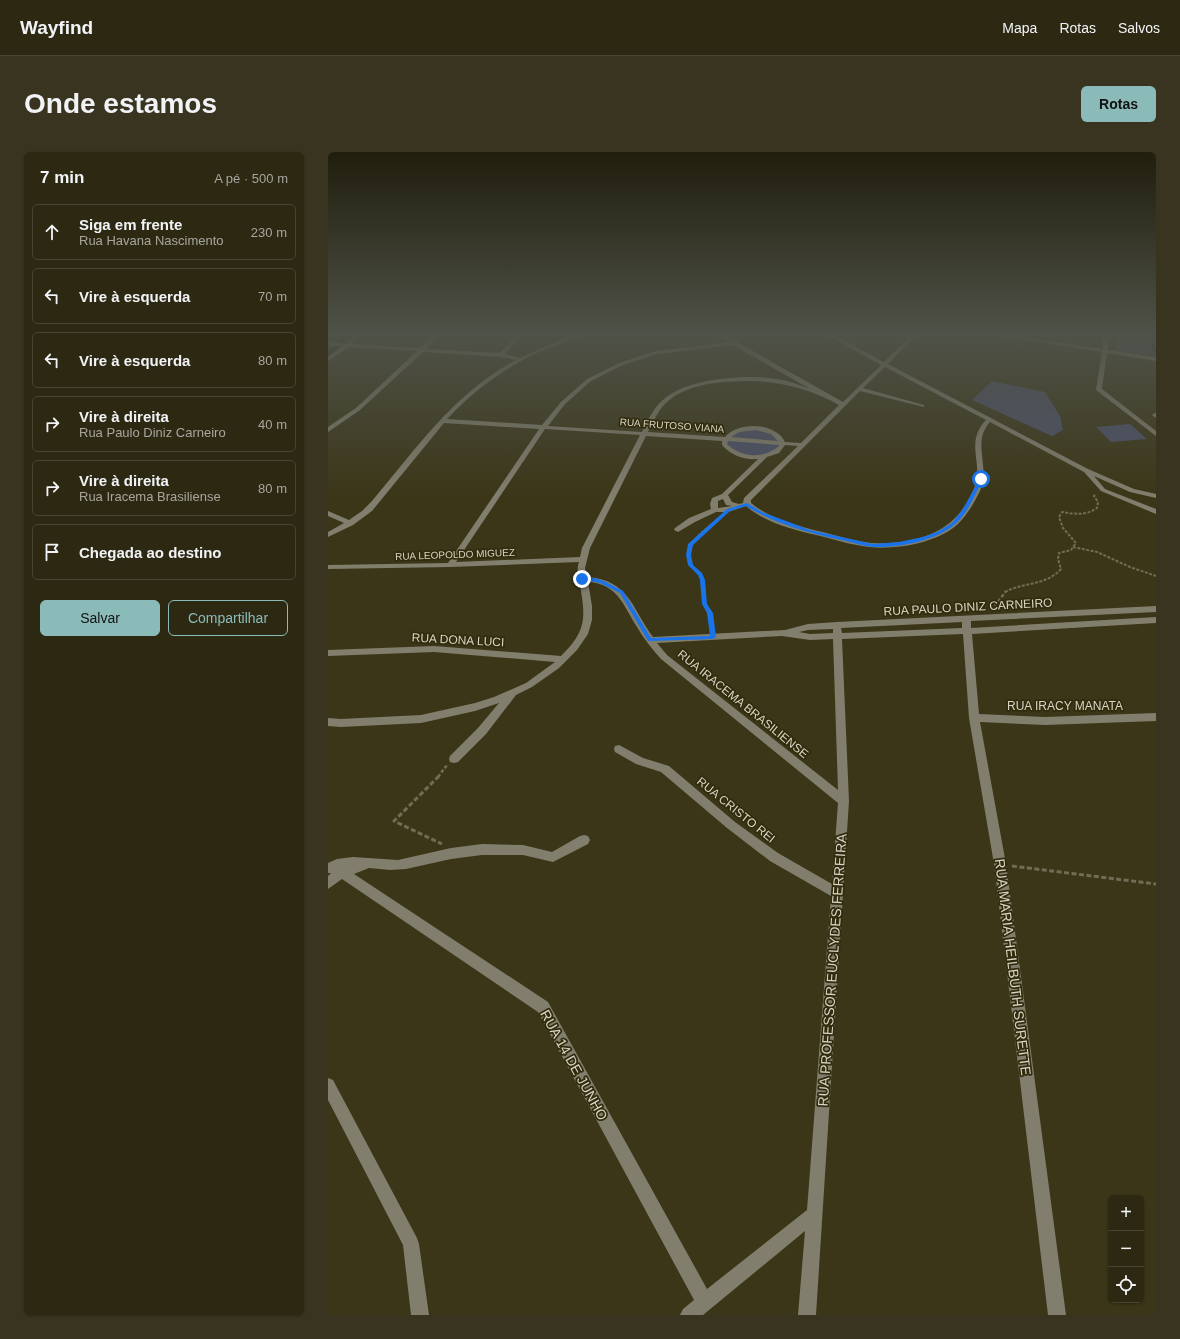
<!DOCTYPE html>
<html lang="pt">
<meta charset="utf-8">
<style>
body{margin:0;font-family:Arial,sans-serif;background:#383420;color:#f1f3f6}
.controls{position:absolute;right:12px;bottom:12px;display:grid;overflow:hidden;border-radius:6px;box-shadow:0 1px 3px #0004}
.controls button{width:36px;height:36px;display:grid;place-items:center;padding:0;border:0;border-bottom:1px solid #484432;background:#2c2812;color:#f1f3f6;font:20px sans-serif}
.stop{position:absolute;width:12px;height:12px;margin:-9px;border:3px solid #1a73e8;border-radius:50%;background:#fff}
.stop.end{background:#1a73e8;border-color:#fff;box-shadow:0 1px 4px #0008}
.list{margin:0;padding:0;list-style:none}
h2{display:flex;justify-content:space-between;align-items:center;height:52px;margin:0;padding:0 16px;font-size:17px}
h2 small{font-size:13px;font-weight:400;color:#a6a69f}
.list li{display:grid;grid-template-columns:26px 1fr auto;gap:12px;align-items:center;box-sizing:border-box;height:56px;margin:0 8px 8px;padding:0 8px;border:1px solid #484432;border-radius:6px}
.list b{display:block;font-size:15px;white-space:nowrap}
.list p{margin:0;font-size:13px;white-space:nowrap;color:#a6a69f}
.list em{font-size:13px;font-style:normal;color:#a6a69f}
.actions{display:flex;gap:8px;padding:12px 16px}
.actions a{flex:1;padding:9px 0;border:1px solid #8bbbb9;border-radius:6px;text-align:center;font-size:14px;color:#8bbbb9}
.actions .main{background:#8bbbb9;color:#111}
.icon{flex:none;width:22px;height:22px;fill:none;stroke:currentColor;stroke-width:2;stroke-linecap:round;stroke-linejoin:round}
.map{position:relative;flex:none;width:828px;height:1163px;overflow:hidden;border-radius:6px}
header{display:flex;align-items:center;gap:24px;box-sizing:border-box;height:56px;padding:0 20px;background:#2c2812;border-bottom:1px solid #484432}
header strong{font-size:19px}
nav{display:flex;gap:22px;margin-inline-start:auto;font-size:14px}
.intro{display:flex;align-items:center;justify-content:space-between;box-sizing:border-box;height:96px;padding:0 24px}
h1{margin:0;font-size:28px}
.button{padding:10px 18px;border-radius:6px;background:#8bbbb9;color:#111;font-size:14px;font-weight:700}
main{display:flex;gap:24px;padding:0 24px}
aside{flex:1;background:#2c2812;border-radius:6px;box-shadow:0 1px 3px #0004}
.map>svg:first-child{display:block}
.green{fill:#4b5069}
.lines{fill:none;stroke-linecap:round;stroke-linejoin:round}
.stream{stroke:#121532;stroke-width:2.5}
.path-far3{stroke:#716d54;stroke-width:1.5;stroke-dasharray:2.5 1;stroke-linecap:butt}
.path-far2{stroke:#716d54;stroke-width:2;stroke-dasharray:3 1.5;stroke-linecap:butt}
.path-far1{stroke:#716d54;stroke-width:2.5;stroke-dasharray:3.5 2;stroke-linecap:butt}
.path{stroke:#716d54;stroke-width:3;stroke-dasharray:5 2.5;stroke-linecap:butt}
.minor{fill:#817e6d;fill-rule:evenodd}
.route{fill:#1a73e8}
.labels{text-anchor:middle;stroke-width:3.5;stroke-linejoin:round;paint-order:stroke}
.far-street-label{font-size:10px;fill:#d8d5c4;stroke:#312c0e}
.street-label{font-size:12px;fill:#d8d5c4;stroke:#312c0e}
.near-street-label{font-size:14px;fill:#d8d5c4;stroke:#312c0e}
</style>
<header>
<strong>Wayfind</strong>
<nav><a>Mapa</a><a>Rotas</a><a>Salvos</a></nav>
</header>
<div class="intro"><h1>Onde estamos</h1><a class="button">Rotas</a></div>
<main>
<aside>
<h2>7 min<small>A pé · 500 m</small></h2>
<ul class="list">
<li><svg class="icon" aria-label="ahead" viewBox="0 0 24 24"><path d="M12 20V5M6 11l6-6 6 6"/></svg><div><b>Siga em frente</b><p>Rua Havana Nascimento</p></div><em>230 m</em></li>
<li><svg class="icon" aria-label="left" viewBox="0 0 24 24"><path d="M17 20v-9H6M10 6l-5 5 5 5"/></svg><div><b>Vire à esquerda</b></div><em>70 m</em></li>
<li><svg class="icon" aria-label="left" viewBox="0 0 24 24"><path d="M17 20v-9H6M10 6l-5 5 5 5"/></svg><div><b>Vire à esquerda</b></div><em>80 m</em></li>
<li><svg class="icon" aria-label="right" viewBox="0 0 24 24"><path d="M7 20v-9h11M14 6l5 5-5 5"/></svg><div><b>Vire à direita</b><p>Rua Paulo Diniz Carneiro</p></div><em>40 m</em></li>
<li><svg class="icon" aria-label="right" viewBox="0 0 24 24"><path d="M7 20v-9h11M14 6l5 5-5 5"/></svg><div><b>Vire à direita</b><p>Rua Iracema Brasiliense</p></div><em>80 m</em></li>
<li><svg class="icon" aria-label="arrive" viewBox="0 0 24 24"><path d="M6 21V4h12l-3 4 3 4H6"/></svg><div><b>Chegada ao destino</b></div></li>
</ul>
<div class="actions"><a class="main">Salvar</a><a>Compartilhar</a></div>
</aside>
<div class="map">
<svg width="828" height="1163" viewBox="0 0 828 1163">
<rect width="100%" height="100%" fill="#3b3618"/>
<path class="green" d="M789 181H828V204L787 198Z
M664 229 717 240 732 264 735 278 724 284 644 248Z
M802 272 819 287 783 290 768 275Z
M428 276 445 280 454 294 437 304 411 303 396 292 405 280Z"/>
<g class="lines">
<path class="stream" d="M815 181 817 182
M822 184 828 188
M828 190 824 195 828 199
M0 202 23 181"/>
<path class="path-far3" d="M805 195 803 190 819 184 820 181"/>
<path class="path-far2" d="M745 395 769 400 802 415 828 424
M375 440C375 432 375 425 369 419 367 417 364 415 363 413 352 393 379 377 391 366
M677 440C695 430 718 434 733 417L730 407 731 401 743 398 748 391 735 376 731 365 734 360C747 362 758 364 769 356L770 350 766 344 768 342"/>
<path class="path-far1" d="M375 439 376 452 382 461 384 476
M667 454 678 439
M110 625 119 613"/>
<path class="path" d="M111 624 66 669 114 692
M684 714 828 732"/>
<path class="minor" d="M4 181H11L0 187V183Z
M30 181H35L24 192 92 196 109 181H114L98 197 172 201 190 181H195L177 202 192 206 235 187 253 181H261C248 188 232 191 218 197 180 213 147 237 119 267L214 273 233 250 259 227 291 211 328 199 401 190 387 181H393L515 250 553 213 495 181H502L556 210 580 186 568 181 583 183 585 181H590L560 212 760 317 806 337 828 342V346L802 340 766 324 777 337 828 357V362L773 339 756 320 662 270C643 291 663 315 652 339 646 351 639 363 630 372 609 391 569 398 541 395 523 393 505 387 488 383 464 377 436 370 418 354L400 360H388L367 370 350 380 346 378 347 376 361 366 383 357 382 352 384 346 394 342 430 307C416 308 404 304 394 293V289L318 284 262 396 257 416 259 425C301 428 303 455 325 485L457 478 480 472 509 470 828 454V460L643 469V476L828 465V471L644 482 651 562 717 565 828 561V569L717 573 652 570 678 712 738 1163H720L666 712 641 566 635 482 514 487 521 649 488 1163H470L477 1079 375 1163H352L355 1157 366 1148 210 860 14 727 0 737V724L3 721H0V711L9 707 25 705 70 708 123 696 154 692 195 693 224 700 252 684 256 683 260 684 262 688 260 692 225 710 195 703H154L123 707 78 717 62 718 41 716 26 722 220 850 379 1137 479 1058 503 744 442 709 399 676 333 620 308 612 287 600 286 597 287 594 291 593 315 606 341 614 407 670 450 701 504 732 510 651 333 507C324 497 316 487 309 475 295 453 290 432 260 430L264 454V468L260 482 249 498 231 516 204 535 188 543 158 582 130 610 126 611 122 610 121 607 122 604 150 576 171 551 147 559 93 571 13 575 0 574V566L13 567 93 563 147 551 166 545 198 531 227 510 106 500 0 504V498L106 494 233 504C258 479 258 467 252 433 251 425 248 418 251 410L122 415 0 417V413L120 411 211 277 116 271 44 359 25 373 0 385V380L16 371 0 364V359L21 368 34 359 44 349C88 297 126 241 188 208L173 205 95 200 32 258 0 280V275L28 256 89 199 21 195 0 209V205L15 194H0V190L19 192ZM405 193 482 237C472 233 461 229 450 227 418 222 361 226 336 247 325 256 320 268 314 280L220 274 237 252 263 229 295 213 329 202ZM557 215 658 268C635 292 658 313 645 339 640 349 634 360 626 367 606 387 570 393 543 391 525 389 507 383 490 379 467 373 441 366 423 351V348L532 239 596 255V253L535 236ZM424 229C454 230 485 238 511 253L473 291 457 290C448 270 410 269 397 285L320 280C323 274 326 267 330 261 348 231 393 229 424 229ZM217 277 312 283 254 396 252 405 128 410ZM428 278 443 282 450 289 403 285 411 280ZM400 289 451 293V294C436 307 413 306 399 292ZM457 293 470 294 416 346 415 351 411 352 404 350 400 343 439 305 451 301ZM395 347 398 353 404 354 390 356V349ZM634 470V476L514 481 513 476ZM505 477V481L482 482 471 480 480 478ZM454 484 482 488 505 487 510 638 339 503 329 491Z
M655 181H670L775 197V181H780V198L828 205V209L779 201 774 237 828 279V284L768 238 774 200Z
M827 261H828V266L824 263Z
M0 926 5 928 89 1086 91 1092 101 1163H83L75 1093 0 948Z"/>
</g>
<linearGradient id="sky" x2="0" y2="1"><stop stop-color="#201e0d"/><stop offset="0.53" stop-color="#4f5248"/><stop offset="1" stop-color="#4f5248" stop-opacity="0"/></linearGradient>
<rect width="828" height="344" fill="url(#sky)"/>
<path class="route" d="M652 326 655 327C647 342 640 362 626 373 607 389 570 396 545 395 536 394 527 391 518 389 484 382 449 373 418 354L402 359 365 393 363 403 365 413 374 421 377 428 379 452 385 461 388 485 385 487 320 489 292 441 272 431 252 427 254 425 267 426 276 429 295 439 323 486 382 484 379 461 374 452 372 428 370 423 360 413 358 403 360 392 399 357 419 351 434 360 482 378 545 392 571 390 595 385 609 380 624 371 635 357Z"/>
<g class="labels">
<g class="far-street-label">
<text transform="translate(344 273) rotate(4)" y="4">RUA FRUTOSO VIANA</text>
<text transform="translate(127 402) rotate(-2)" y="4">RUA LEOPOLDO MIGUEZ</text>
</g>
<g class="street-label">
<text transform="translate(640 455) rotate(-3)" y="4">RUA PAULO DINIZ CARNEIRO</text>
<text transform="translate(130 488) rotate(3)" y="4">RUA DONA LUCI</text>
<text transform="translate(415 552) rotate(39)" y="4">RUA IRACEMA BRASILIENSE</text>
<text x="737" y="558">RUA IRACY MANATA</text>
<text transform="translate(408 658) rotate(39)" y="4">RUA CRISTO REI</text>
</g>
<g class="near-street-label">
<text transform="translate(685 815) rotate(83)" y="5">RUA MARIA HEILBUTH SURETTE</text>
<text transform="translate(504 818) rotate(-86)" y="5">RUA PROFESSOR EUCLYDES FERREIRA</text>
<text transform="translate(246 913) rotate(61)" y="5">RUA 14 DE JUNHO</text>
</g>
</g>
</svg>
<div class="controls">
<button>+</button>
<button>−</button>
<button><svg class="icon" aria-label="locate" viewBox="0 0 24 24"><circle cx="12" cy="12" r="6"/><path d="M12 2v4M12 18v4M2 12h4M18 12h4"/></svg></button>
</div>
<div class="stop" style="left:653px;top:327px"></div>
<div class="stop end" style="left:254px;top:427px"></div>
</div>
</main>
